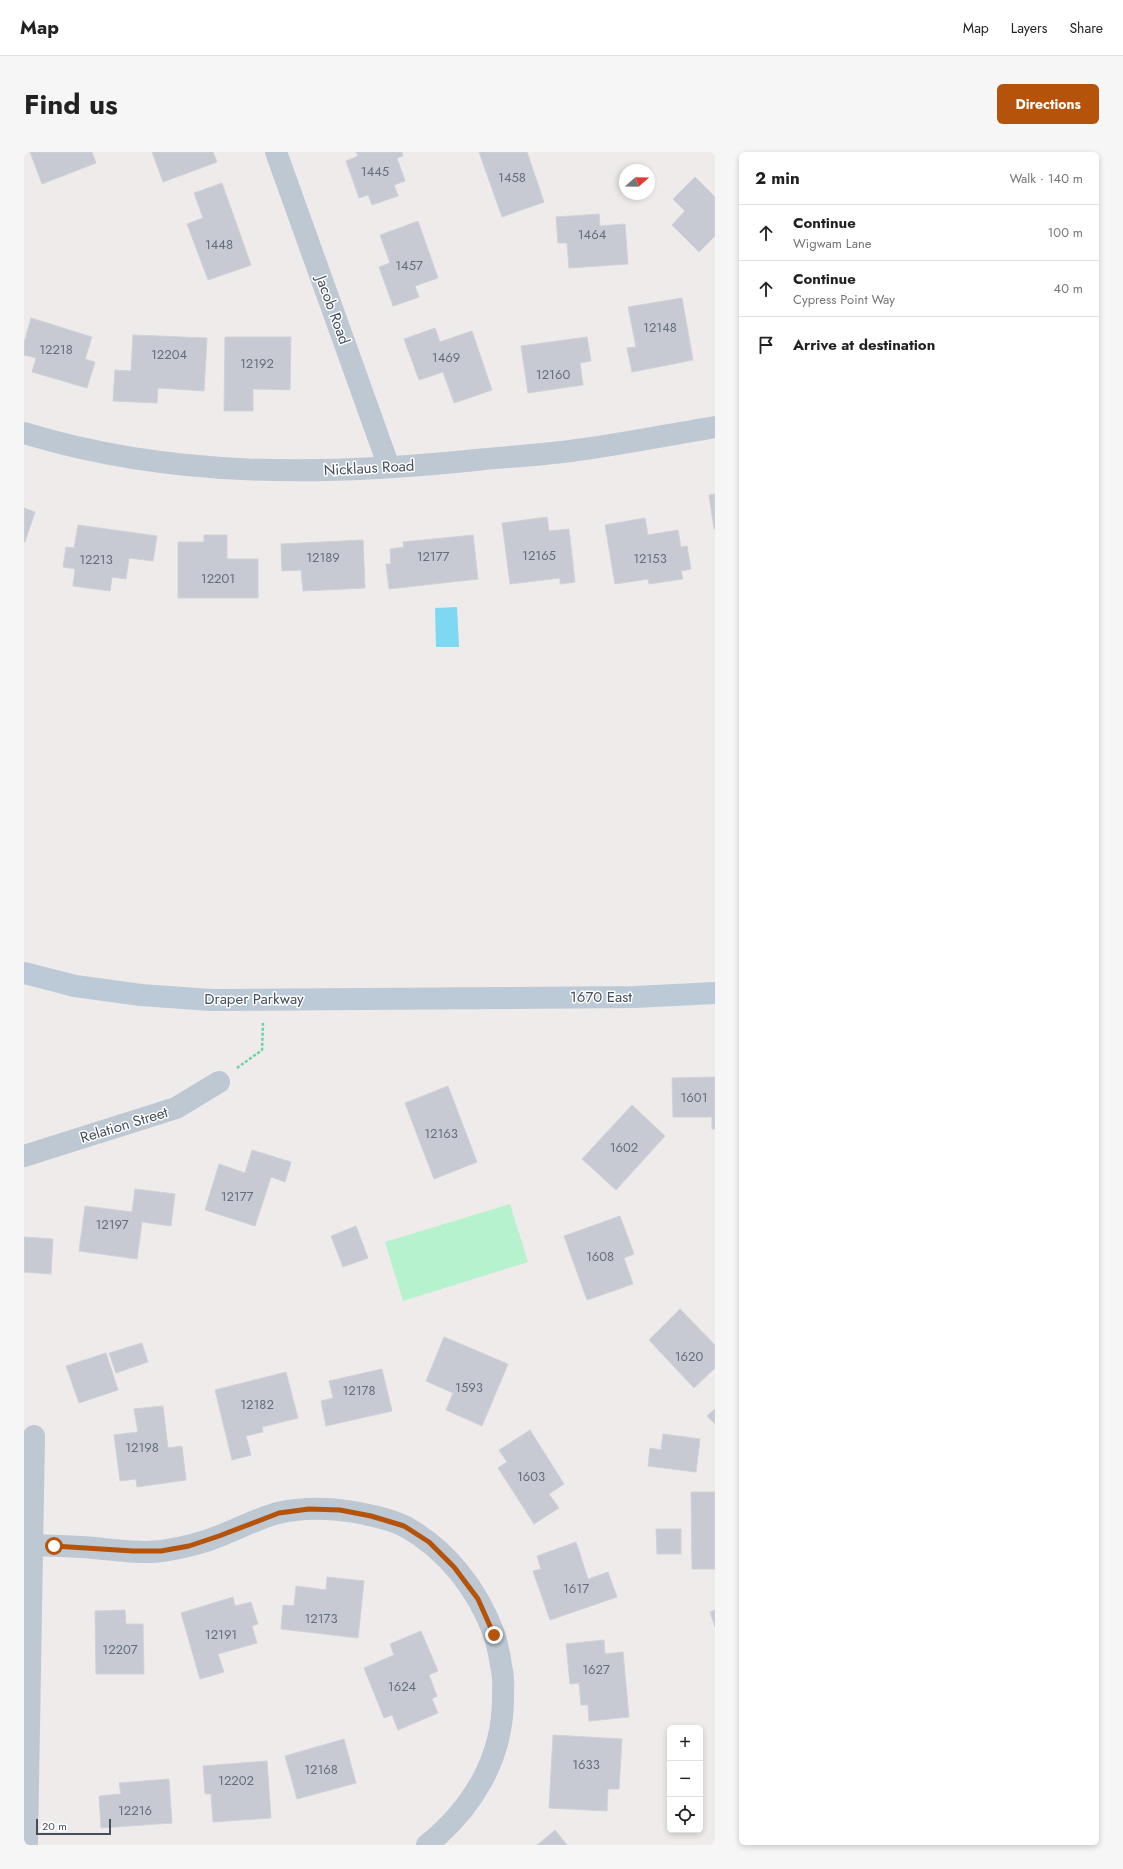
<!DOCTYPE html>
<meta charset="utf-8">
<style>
body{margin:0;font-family:Jost,sans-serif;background:#f6f6f6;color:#222}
.controls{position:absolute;right:12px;bottom:12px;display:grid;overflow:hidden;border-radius:6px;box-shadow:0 2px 6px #0003}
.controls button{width:36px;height:36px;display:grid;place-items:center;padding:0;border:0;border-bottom:1px solid #e0e0e0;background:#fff;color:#222;font:20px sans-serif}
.compass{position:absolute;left:595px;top:12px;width:36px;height:36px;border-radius:50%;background:#fff;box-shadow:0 2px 6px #0003;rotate:70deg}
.scale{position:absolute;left:12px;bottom:10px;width:75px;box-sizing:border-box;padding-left:4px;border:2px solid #434f5a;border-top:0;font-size:11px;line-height:14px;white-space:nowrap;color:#434f5a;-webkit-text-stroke:3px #fff;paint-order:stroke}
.stop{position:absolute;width:12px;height:12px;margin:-9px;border:3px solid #b45309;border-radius:50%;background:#fff}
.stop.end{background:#b45309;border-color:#fff;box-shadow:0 1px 4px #0008}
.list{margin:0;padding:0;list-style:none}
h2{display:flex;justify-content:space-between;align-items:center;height:52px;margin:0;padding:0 16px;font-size:17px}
h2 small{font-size:13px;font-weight:400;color:#767676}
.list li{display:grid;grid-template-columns:26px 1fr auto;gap:12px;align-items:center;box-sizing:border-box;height:56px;padding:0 16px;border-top:1px solid #e0e0e0}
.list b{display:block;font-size:15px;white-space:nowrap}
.list p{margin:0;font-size:13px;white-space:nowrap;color:#767676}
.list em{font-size:13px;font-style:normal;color:#767676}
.icon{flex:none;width:22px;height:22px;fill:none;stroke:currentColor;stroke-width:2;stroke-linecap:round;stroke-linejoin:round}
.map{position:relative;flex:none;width:691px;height:1693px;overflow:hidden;border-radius:6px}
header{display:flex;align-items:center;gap:24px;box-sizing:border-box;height:56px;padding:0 20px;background:#fff;border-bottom:1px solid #e0e0e0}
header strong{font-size:19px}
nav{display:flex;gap:22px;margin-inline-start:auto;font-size:14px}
.intro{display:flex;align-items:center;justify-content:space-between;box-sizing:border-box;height:96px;padding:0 24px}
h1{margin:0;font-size:28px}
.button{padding:10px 18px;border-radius:6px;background:#b45309;color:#fff;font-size:14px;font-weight:700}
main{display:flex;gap:24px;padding:0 24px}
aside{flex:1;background:#fff;border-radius:6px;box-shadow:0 2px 6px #0003}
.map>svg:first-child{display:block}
.green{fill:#b5f2cd}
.water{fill:#7ed8f2}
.building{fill:#c7cad2;stroke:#cfd2d8}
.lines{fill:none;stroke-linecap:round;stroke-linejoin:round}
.path{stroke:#6ad2a1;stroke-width:2.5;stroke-dasharray:3 2;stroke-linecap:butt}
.street{stroke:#bdc8d3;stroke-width:22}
.secondary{stroke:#bcc9d7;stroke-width:22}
.route{stroke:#b45309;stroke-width:5}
.labels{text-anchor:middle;stroke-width:3;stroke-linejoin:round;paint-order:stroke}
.number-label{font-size:13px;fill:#646e78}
.street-label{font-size:15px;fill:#434f5a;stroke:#fff}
</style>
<header>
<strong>Map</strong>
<nav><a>Map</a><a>Layers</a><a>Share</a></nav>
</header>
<div class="intro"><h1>Find us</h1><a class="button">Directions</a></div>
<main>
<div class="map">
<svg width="691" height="1693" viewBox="0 0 691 1693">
<rect width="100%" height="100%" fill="#efebeb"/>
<path class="green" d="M486 1052 504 1110 379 1149 361 1090Z"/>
<path class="water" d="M433 455 435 495H412L411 456Z"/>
<path class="building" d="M6 0H68L72 11 18 32Z
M128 0H189L193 10 139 30Z
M332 0H378L379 4 373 6 381 29 370 33 374 44 348 53 344 43 335 46 322 9 334 4Z
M455 0H503L520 50 478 65Z
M671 25 691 45V84L675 100 648 73 661 59 649 47Z
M198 31 227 113 184 128 163 72 179 66 170 41Z
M575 62 576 74 601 72 604 112 545 116 543 91H534L532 65Z
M394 69 414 126 391 134 395 145 369 154 355 115 366 111 356 83Z
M658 146 669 208 608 220 603 196 612 195 604 155Z
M7 166 68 185 61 207 71 210 63 236 8 220 12 206 0 203V191Z
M411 176 416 190 448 179 468 238 430 251 419 220 395 228 380 187Z
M109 183 183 186 180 239 134 236 133 251 89 249 91 218 107 219Z
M201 185H267L266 238 229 237V259H200Z
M563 185 567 209 556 211 559 233 504 241 497 194Z
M691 342V377H690L685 343Z
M0 356 11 360 1 390H0Z
M523 365 525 379 545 377 551 430 536 432V426L486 432 478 371Z
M621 366 624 383 654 378 657 395 663 394 667 417 657 419 659 427 625 432 624 427 591 432 581 373Z
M54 373 133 384 129 409 105 406 102 427 88 425 86 439 49 434 51 417 39 415 42 395 50 396Z
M180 383H203V407H234V446H154V390H180Z
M449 383 454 427 365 437 362 412H367L366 397 380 395 379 390Z
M339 388 341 436 279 439 277 418 258 419 257 392Z
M691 925V977H688V965H649L648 926Z
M424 934 453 1010 410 1027 381 951Z
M608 953 641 984 592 1038 558 1007Z
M228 998 267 1010 261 1030 247 1025 231 1074 181 1058 195 1012 221 1021Z
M111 1037 151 1042 147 1074 118 1070 113 1107 55 1099 61 1054 108 1060Z
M596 1064 610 1102 600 1106 609 1132 563 1148 540 1084Z
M332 1074 344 1106 319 1115 307 1084Z
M0 1085 29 1087 27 1122 0 1120Z
M656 1157 691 1193V1216L670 1236 625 1188Z
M420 1185 484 1212 458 1274 422 1258 429 1241 402 1229Z
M118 1191 124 1210 92 1221 85 1201Z
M82 1201 94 1238 55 1251 42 1214Z
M358 1217 368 1259 302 1274 297 1249 309 1246 305 1229Z
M262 1220 274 1266 238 1275 239 1280 222 1284 227 1303 208 1308 191 1238Z
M139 1254 144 1296 158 1294 162 1328 113 1335 112 1327 96 1329 90 1283 114 1280 110 1257Z
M691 1257V1272L683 1264Z
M506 1278 540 1332 525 1342 535 1356 510 1372 474 1316 483 1310 475 1298Z
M639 1282 676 1287 672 1320 624 1314 626 1296 637 1298Z
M667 1340H691V1417H668Z
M632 1377H657V1402H633Z
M552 1390 564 1427 584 1420 593 1445 526 1468 509 1419 517 1417 513 1404Z
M303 1425 340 1429 334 1486 257 1477 259 1453 270 1454 272 1434 302 1438Z
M209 1445 211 1454 227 1450 234 1472 228 1474 233 1491 194 1502 200 1520 176 1527 157 1461Z
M101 1458 102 1472H119L120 1522H72L71 1459Z
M691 1458V1475L686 1460Z
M397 1479 414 1519 405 1523 413 1544 408 1547 414 1561 374 1578 368 1563 360 1566 340 1516 370 1503 366 1492Z
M580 1488 581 1502 599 1500 605 1565 565 1569 564 1553H557L555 1531 546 1532 542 1492Z
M529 1583 598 1587 595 1637H584L583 1659 525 1656Z
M320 1587 332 1631 273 1647 261 1604Z
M243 1609 247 1666 189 1670 187 1642H181L179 1614Z
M145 1627 148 1671 77 1676 75 1644 97 1642 95 1631Z
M531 1678 543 1693H513Z"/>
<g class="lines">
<path class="path" d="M213 916 238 898 239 871"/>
<path class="street" d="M252 0 365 315
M0 281C148 326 299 324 452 308 483 305 515 303 546 299 594 293 643 283 691 275
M0 1004 152 956 195 930
M9 1393C29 1394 49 1394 70 1396 92 1398 116 1402 138 1399 158 1396 179 1391 198 1383 216 1376 235 1366 254 1361 279 1355 306 1356 330 1360 347 1363 367 1367 382 1375 423 1398 454 1438 470 1482 474 1493 476 1507 478 1519 480 1528 479 1537 479 1546 479 1606 449 1656 403 1693
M3 1693 10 1284"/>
<path class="secondary" d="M0 821 51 834 117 843 187 848 611 845 691 841"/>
</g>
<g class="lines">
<path class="route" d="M30 1394 109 1399H137L165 1394 195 1384 255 1361 285 1357 316 1358 347 1364 380 1374 405 1390 430 1415 454 1447 470 1483"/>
</g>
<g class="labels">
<g class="number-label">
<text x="351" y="24">1445</text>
<text x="488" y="30">1458</text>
<text x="568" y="87">1464</text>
<text x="195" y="97">1448</text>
<text x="385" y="118">1457</text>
<text x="636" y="180">12148</text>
<text x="32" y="202">12218</text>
<text x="145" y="207">12204</text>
<text x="422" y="210">1469</text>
<text x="233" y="216">12192</text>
<text x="529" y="227">12160</text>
<text x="515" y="408">12165</text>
<text x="409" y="409">12177</text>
<text x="299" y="410">12189</text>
<text x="626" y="411">12153</text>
<text x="72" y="412">12213</text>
<text x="194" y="431">12201</text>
<text x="670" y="950">1601</text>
<text x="417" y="986">12163</text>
<text x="600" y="1000">1602</text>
<text x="213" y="1049">12177</text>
<text x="88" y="1077">12197</text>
<text x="576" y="1109">1608</text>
<text x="665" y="1209">1620</text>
<text x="445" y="1240">1593</text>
<text x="335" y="1243">12178</text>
<text x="233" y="1257">12182</text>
<text x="118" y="1300">12198</text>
<text x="507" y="1329">1603</text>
<text x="552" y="1441">1617</text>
<text x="297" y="1471">12173</text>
<text x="197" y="1487">12191</text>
<text x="96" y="1502">12207</text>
<text x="572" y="1522">1627</text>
<text x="378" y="1539">1624</text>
<text x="562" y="1617">1633</text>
<text x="297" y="1622">12168</text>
<text x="212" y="1633">12202</text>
<text x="111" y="1663">12216</text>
</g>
<g class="street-label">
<text transform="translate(309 158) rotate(70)" y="5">Jacob Road</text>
<text transform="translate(345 316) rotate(-3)" y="5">Nicklaus Road</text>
<text x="577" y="850">1670 East</text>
<text x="230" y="852">Draper Parkway</text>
<text transform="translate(100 973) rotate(-17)" y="5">Relation Street</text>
</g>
</g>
</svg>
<div class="controls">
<button>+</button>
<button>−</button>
<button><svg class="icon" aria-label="locate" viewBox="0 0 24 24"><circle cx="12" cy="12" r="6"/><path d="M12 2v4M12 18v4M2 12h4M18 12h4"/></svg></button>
</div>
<svg class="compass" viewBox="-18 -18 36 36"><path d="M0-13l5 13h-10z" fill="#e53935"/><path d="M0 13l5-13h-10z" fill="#767676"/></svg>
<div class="scale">20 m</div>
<div class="stop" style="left:30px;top:1394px"></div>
<div class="stop end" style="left:470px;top:1483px"></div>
</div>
<aside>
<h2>2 min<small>Walk · 140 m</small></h2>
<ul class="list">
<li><svg class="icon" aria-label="ahead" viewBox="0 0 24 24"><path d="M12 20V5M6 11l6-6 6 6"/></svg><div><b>Continue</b><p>Wigwam Lane</p></div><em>100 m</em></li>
<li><svg class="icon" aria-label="ahead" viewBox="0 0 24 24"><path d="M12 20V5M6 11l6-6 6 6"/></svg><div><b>Continue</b><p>Cypress Point Way</p></div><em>40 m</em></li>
<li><svg class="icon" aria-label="arrive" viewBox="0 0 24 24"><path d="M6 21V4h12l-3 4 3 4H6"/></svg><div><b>Arrive at destination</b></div></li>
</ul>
</aside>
</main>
